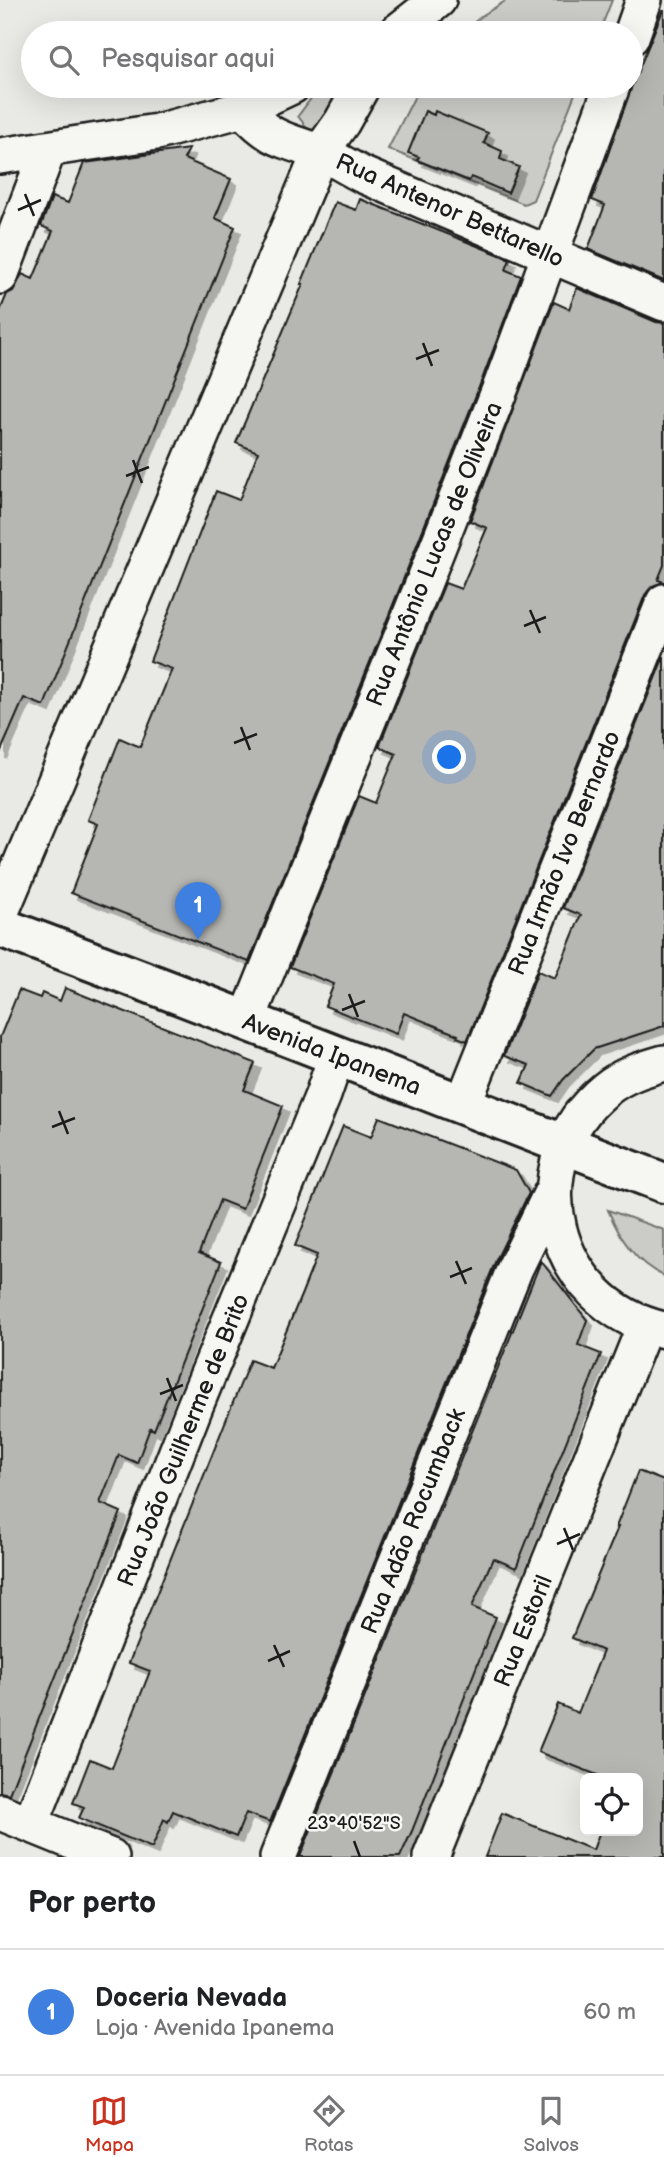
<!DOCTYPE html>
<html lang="pt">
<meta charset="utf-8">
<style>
body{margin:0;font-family:"Balsamiq Sans",sans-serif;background:#f2f2f2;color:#202124}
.controls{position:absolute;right:21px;bottom:21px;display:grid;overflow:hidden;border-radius:10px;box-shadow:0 7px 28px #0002}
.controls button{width:63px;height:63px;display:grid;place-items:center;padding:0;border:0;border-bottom:2px solid #e0e0e0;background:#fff;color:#202124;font:35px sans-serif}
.you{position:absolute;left:450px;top:758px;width:24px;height:24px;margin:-18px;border:5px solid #fff;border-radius:50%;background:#1a73e8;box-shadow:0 0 0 10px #1a73e833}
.badge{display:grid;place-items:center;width:46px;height:46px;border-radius:50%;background:#c8321e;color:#fff;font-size:23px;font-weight:700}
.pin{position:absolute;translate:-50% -58px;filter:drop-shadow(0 2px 4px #0008)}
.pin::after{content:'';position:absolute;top:37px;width:24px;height:21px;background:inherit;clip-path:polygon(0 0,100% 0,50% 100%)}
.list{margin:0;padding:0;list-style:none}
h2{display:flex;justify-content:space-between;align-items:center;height:91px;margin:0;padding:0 28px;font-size:30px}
h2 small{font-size:23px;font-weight:400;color:#757577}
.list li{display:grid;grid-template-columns:46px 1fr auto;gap:21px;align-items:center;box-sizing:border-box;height:126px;padding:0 28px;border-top:2px solid #e0e0e0}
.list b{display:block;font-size:26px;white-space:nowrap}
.list p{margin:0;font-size:23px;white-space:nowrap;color:#757577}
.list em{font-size:23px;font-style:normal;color:#757577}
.icon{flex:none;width:38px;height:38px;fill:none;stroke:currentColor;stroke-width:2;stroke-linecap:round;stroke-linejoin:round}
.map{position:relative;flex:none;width:664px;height:1857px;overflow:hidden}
.search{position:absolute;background:#fff;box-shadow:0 7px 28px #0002;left:21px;right:21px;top:21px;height:77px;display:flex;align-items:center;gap:18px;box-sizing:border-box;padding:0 24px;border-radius:38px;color:#757577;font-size:26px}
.sheet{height:217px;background:#fff}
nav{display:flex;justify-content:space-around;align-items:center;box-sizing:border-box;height:98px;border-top:2px solid #e0e0e0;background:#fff;font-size:19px;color:#757577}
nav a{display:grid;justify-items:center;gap:4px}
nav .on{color:#c8321e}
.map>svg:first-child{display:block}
.green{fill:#cbcbc7;stroke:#747472;stroke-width:2}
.building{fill:#b6b6b3;stroke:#1c1c1c;stroke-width:2;filter:url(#shadow)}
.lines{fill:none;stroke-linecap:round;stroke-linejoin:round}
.minor-casing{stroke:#1c1c1c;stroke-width:40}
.tertiary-casing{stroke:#1c1c1c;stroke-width:44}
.minor{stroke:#f6f6f2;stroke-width:35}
.tertiary{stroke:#f6f6f2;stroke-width:38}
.ticks{fill:none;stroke:#1c1c1c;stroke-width:2.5}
.labels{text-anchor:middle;stroke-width:5;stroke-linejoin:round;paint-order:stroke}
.street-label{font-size:24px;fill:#1c1c1c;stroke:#f6f6f2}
.ticks-label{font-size:18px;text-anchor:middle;fill:#1c1c1c;stroke:#f6f6f2;stroke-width:5;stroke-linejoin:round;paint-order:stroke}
</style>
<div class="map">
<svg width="664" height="1857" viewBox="0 0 664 1857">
<defs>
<filter id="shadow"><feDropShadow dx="6" dy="6" stdDeviation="0" flood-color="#0004"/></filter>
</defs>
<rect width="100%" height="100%" fill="#e9e9e5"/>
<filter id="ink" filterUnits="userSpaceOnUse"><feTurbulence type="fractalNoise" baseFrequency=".0143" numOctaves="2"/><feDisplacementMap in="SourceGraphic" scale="14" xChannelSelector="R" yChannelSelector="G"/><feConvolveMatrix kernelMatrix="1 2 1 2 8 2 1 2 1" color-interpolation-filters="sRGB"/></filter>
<g filter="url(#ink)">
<path class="green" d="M507 0H612L599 33H461L483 15Z
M420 86H578L533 200 524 204 388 149Z
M318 89 344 91 315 139 298 116Z
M608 1210 664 1230V1276C635 1263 620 1238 608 1210Z"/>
<path class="building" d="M663 10H664V281L588 249 605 205 592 200 631 88Z
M425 111 434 115 435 111 488 133 484 143 502 151 500 159 519 167 508 193 471 177 469 181 417 160 419 157 408 153Z
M189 149 184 159 231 179 215 218 235 227 44 706 24 698 0 753V311L7 294 13 291 22 274 33 279 53 231 41 226 52 197 68 203 84 163Z
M360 199 510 259 506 270 521 276 483 377 405 575 249 962 71 893 98 824 88 820 120 738 140 747 172 669 150 661 216 491 239 500 258 452 236 443 303 284H301L335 202 356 210Z
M577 288 656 322 664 323V565L658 580 664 582 652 586 645 595 467 1041 457 1037 458 1035 404 1013 396 1034 325 1006 334 984 290 967 359 796 376 803 386 778 396 754 379 747 445 583 461 589 487 528 470 521 554 302 569 309Z
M664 656V1026L594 1049 563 1080 552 1096 521 1083 529 1065 504 1056 538 971 555 978 581 915 563 908Z
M65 988 255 1063 244 1090 283 1106 242 1209 220 1200 199 1253 221 1262 154 1430 150 1428 137 1463 119 1455 100 1503 121 1512 9 1794 0 1792V1037L19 990 40 998 42 993 60 1001Z
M379 1117 516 1170 529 1193 496 1260 270 1822 246 1813 236 1837 173 1811 168 1822 164 1819 152 1848 79 1818 84 1807 73 1803 90 1759 112 1768 150 1671 129 1663 250 1360 271 1368 302 1293 317 1255 295 1246 343 1126 371 1137Z
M541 1261 587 1320 578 1345 601 1354 516 1568 493 1558 472 1607 496 1617 412 1831 400 1857H300Z
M638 1471 664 1481V1857H485L502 1813 593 1850 600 1831H638V1778H605L538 1752 558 1704 578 1713 603 1651 572 1638 618 1527H616Z"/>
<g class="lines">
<defs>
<path id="minor" d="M396 33 438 0
M631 37 644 0
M243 109C271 140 282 139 319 152 334 158 349 168 363 175L664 303
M0 156 157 132 243 109 292 86
M0 276 48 150
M0 914 320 153 342 122 362 86
M247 1020 424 582 502 384 612 86
M664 1063C643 1069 623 1075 606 1089 515 1163 551 1305 664 1330
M463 1104 664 602
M0 1812 111 1857
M31 1823 195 1406 323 1095 336 1057
M278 1857 515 1268 554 1188
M431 1857 645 1326"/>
<path id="tertiary" d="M0 927C223 1009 442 1098 664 1183"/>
</defs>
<use href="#minor" class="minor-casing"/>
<use href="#tertiary" class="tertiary-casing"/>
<use href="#minor" class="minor"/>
<use href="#tertiary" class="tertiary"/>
</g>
</g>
<path class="ticks" d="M25 194 34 216M18 210 41 200M423 343 432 366M416 359 439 350M133 460 142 483M126 476 149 467M530 610 540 633M524 626 546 617M241 727 250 750M234 743 257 734M349 994 358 1017M342 1010 365 1001M59 1111 68 1134M52 1127 75 1118M456 1261 466 1284M450 1277 472 1268M167 1378 176 1401M160 1394 183 1385M564 1528 573 1550M557 1544 580 1534M274 1645 284 1667M268 1661 290 1651M354 1841 360 1857"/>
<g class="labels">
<g class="street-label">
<text transform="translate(450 210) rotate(24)" y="8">Rua Antenor Bettarello</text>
<text transform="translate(434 554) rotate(-68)" y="8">Rua Antônio Lucas de Oliveira</text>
<text transform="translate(564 853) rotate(-68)" y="8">Rua Irmão Ivo Bernardo</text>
<text transform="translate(332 1054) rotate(21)" y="8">Avenida Ipanema</text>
<text transform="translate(183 1440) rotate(-68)" y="8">Rua João Guilherme de Brito</text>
<text transform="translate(413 1521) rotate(-68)" y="8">Rua Adão Rocumback</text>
<text transform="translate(523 1631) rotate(-68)" y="8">Rua Estoril</text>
</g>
</g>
<g class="ticks-label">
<text x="354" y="1829">23°40'52"S</text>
</g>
</svg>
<div class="controls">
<button><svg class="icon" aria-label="locate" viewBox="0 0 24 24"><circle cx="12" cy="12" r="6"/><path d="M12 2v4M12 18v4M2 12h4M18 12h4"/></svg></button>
</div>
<div class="you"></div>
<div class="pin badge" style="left:198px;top:940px;background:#3f7fe0">1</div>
<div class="search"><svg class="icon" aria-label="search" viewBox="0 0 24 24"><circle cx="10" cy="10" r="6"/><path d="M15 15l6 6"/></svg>Pesquisar aqui</div>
</div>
<section class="sheet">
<h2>Por perto<small></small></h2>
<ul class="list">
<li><span class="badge" style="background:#3f7fe0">1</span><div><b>Doceria Nevada</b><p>Loja · Avenida Ipanema</p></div><em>60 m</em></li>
</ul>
</section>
<nav>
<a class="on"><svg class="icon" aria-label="map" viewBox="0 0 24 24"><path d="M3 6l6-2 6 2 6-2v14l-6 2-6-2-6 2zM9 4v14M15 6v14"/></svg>Mapa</a>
<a><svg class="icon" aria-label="directions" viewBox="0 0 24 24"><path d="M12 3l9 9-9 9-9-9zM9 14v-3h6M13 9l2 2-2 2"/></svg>Rotas</a>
<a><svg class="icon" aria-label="saved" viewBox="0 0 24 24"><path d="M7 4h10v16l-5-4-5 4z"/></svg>Salvos</a>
</nav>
